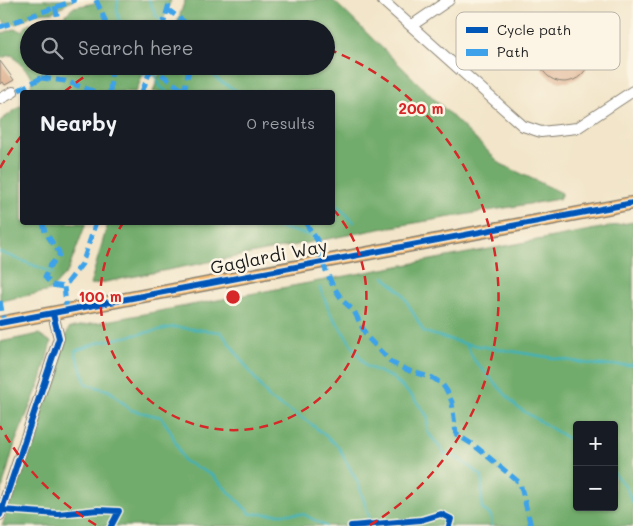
<!DOCTYPE html>
<meta charset="utf-8">
<style>
body{margin:0;font-family:Mali,sans-serif;background:#242831;color:#f1f3f6}
.controls{position:absolute;right:15px;bottom:15px;display:grid;overflow:hidden;border-radius:5px;box-shadow:0 1px 4px #0004}
.controls button{width:45px;height:45px;display:grid;place-items:center;padding:0;border:0;border-bottom:1px solid #363941;background:#171b24;color:#f1f3f6;font:25px sans-serif}
.list{margin:0;padding:0;list-style:none}
h2{display:flex;justify-content:space-between;align-items:center;height:65px;margin:0;padding:0 20px;font-size:21px}
h2 small{font-size:16px;font-weight:400;color:#9ea1a6}
.icon{flex:none;width:28px;height:28px;fill:none;stroke:currentColor;stroke-width:2;stroke-linecap:round;stroke-linejoin:round}
.map{position:relative;flex:none;width:633px;height:526px;overflow:hidden}
.search{position:absolute;background:#171b24;box-shadow:0 1px 4px #0004;left:20px;top:20px;width:315px;height:55px;display:flex;align-items:center;gap:12px;box-sizing:border-box;padding:0 18px;border-radius:28px;color:#9ea1a6;font-size:19px}
.panel{position:absolute;background:#171b24;box-shadow:0 1px 4px #0004;left:20px;top:90px;width:315px;height:135px;border-radius:5px}
.map>svg:first-child{display:block}
.forest{fill:#72ac6c;stroke:#476444;fill-rule:evenodd}
.lines{fill:none;stroke-linecap:round;stroke-linejoin:round}
.stream{stroke:#40b1b7;stroke-width:2.5}
.building{fill:#ddae8c}
.minor-casing{stroke:#878072;stroke-width:12}
.major-casing{stroke:#878072;stroke-width:15}
.minor{stroke:#fff;stroke-width:10}
.major{stroke:#fcbd6f;stroke-width:12}
.quiet{stroke:#3da2ea;stroke-width:5;stroke-dasharray:10 5;stroke-linecap:butt}
.cycleway-casing{stroke:#fcf5e5;stroke-width:9}
.cycleway{stroke:#0057b8;stroke-width:6}
.ring{fill:none;stroke:#d62828;stroke-width:2.5;stroke-dasharray:9 6}
.labels{text-anchor:middle;stroke-width:5;stroke-linejoin:round;paint-order:stroke}
.street-label{font-size:18px;fill:#1c1c1c;stroke:#fcf5e5}
.key{fill:#fcf5e5;stroke:#b9b4a9;stroke-width:1}
.key-label{font-size:14px;fill:#1c1c1c}
.centre{fill:#d62828;stroke:#fcf5e5;stroke-width:2.5}
.ring-label{font-size:15px;text-anchor:middle;font-weight:bold;fill:#d62828;stroke:#fcf5e5;stroke-width:5;stroke-linejoin:round;paint-order:stroke}
</style>
<div class="map">
<svg width="633" height="526" viewBox="0 0 633 526">
<rect width="100%" height="100%" fill="#fcf5e5"/>
<filter id="ink" filterUnits="userSpaceOnUse"><feTurbulence type="fractalNoise" baseFrequency=".02" numOctaves="2"/><feDisplacementMap in="SourceGraphic" scale="10" xChannelSelector="R" yChannelSelector="G"/><feConvolveMatrix kernelMatrix="1 2 1 2 8 2 1 2 1" color-interpolation-filters="sRGB"/></filter>
<filter id="wash" filterUnits="userSpaceOnUse"><feTurbulence type="fractalNoise" baseFrequency=".0096" numOctaves="4" result="noise"/><feDisplacementMap in="SourceGraphic" scale="20" xChannelSelector="R" yChannelSelector="G"/><feGaussianBlur stdDeviation="1.12" result="paint"/><feColorMatrix in="noise" values="0 0 0 0 0 0 0 0 0 0 0 0 0 0 0 0 0 1.4 0 .05"/><feComposite in="paint" operator="in"/></filter>
<g filter="url(#wash)">
<rect width="100%" height="100%" fill="#f2e5c9"/>
<path class="forest" d="M12 0H73L53 12 36 13 16 24H6L0 18V5Z
M99 0H171L160 29H29V66H146L136 92H29L33 78 12 55 0 58V34L14 29 22 31 29 23 41 25 47 18 64 16 74 7 95 3Z
M185 0H333L501 164 562 193 559 199 379 229 90 285 108 223 332 222V92H153L162 66H326V29H175Z
M22 105V222L86 223 68 271 50 291 0 301V121Z
M633 222V526H2L69 328ZM577 425H614V507H577Z
M39 334 51 342 41 380 15 443 0 496V342Z"/>
<g class="lines">
<path class="stream" d="M118 0 117 11 122 29
M149 0 156 15 168 29
M133 66 145 75 155 74 160 86 167 92
M202 66 209 69 218 80 239 92
M332 201 354 222
M256 222 317 237
M0 252 53 273
M384 277 402 293 424 332 466 344 474 360 517 407 577 444
M320 288 331 314 366 366 393 378 413 397 428 417 427 431 446 455 458 458 482 476V508L491 516 492 526
M467 344 597 365H633
M614 473 625 486 633 503
M326 526 303 514H251L212 475 184 461 170 430 161 417 131 410 110 391 86 384 75 351 100 342 174 327 221 332 270 399 310 423 338 446 359 485 372 526"/>
</g>
<g id="blocks">
<path class="building" d="M539 57a25 25 0 1 1 50 0a25 25 0 1 1-50 0Z
M0 61 14 80 5 85 3 82 0 84Z"/>
</g>
</g>
<g filter="url(#ink)">
<use href="#blocks" fill-opacity="0" stroke="#878072" stroke-width="1"/>
<g class="lines">
<defs>
<path id="minor" d="M382 0 523 126 541 132 577 128 633 91
M411 26 449 0
M0 99 13 92
M0 515 59 338 53 314"/>
<path id="major" d="M0 323 633 203"/>
</defs>
<use href="#minor" class="minor-casing"/>
<use href="#major" class="major-casing"/>
<use href="#minor" class="minor"/>
<use href="#major" class="major"/>
<path class="quiet" d="M96 0 109 29
M55 6 60 29
M167 9 194 29
M0 27 76 0
M162 29 170 0
M136 66 140 70 152 67 184 91
M41 78 65 81 96 92
M19 90 41 78 53 66
M110 92 112 66
M142 92 152 66
M185 92 184 91 190 66
M43 222 45 232 59 252V256L49 267 45 277 52 285 64 287
M305 222 319 243 322 262 333 286 343 301 354 311 367 337 392 363 412 372 433 378 442 384 447 391 452 402 456 434 475 446 520 483 531 526
M0 301 4 323
M67 312 64 287 82 264 96 222"/>
<defs>
<path id="cycleway" d="M0 323 633 203
M2 510 58 514 98 510 119 511 111 526
M0 515 59 338 53 314
M351 526 421 520 441 514 451 519 449 526"/>
</defs>
<use href="#cycleway" class="cycleway-casing"/>
<use href="#cycleway" class="cycleway"/>
</g>
</g>
<g class="ring">
<path d="M333 209A133 133 0 1 1 123 223"/>
<path d="M96 525A266 266 0 0 1 0 426M0 168A266 266 0 0 1 22 135M64 92A266 266 0 0 1 100 67M328 49A266 266 0 0 1 370 525"/>
</g>
<g class="labels">
<g class="street-label">
<text transform="translate(269 257) rotate(-11)" y="6">Gaglardi Way</text>
</g>
</g>
<rect x="456" y="12" width="164" height="58" rx="8" class="key"/>
<rect x="466" y="27" width="22" height="6" fill="#0057b8"/>
<rect x="466" y="49" width="22" height="7" fill="#3da2ea"/>
<g class="key-label">
<text x="497" y="35">Cycle path</text>
<text x="497" y="57">Path</text>
</g>
<circle cx="233" cy="297" r="8" class="centre"/>
<g class="ring-label">
<text x="421" y="114">200 m</text>
<text x="100" y="302">100 m</text>
</g>
</svg>
<div class="controls">
<button>+</button>
<button>−</button>
</div>
<div class="search"><svg class="icon" aria-label="search" viewBox="0 0 24 24"><circle cx="10" cy="10" r="6"/><path d="M15 15l6 6"/></svg>Search here</div>
<section class="panel">
<h2>Nearby<small>0 results</small></h2>
<ul class="list">
</ul>
</section>
</div>
